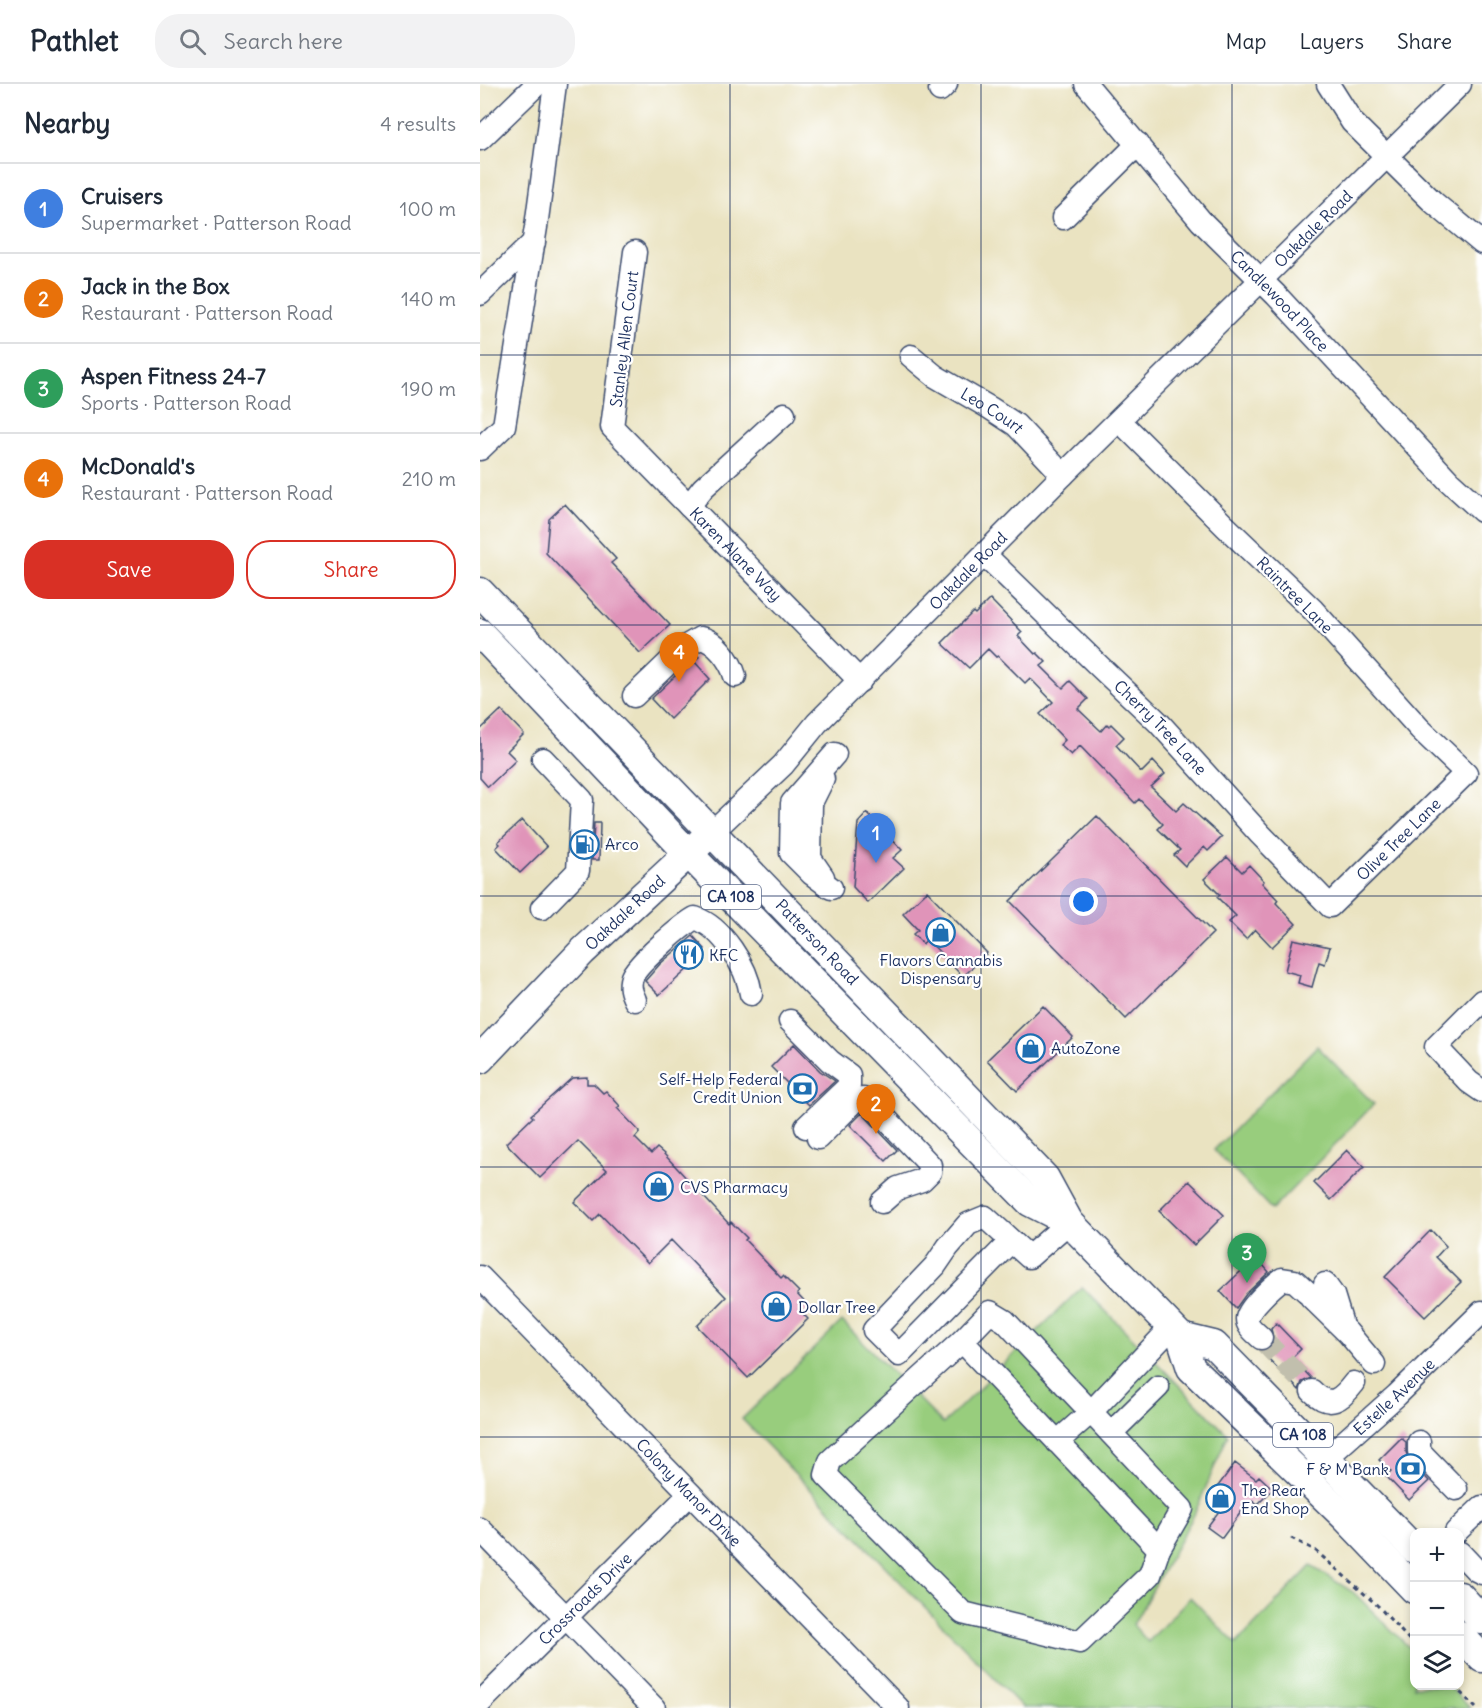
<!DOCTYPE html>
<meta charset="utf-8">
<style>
body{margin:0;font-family:Delius,sans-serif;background:#f2f2f3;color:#1f2937}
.controls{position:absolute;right:18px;bottom:18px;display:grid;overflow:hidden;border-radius:12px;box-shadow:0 3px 9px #0003}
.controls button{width:54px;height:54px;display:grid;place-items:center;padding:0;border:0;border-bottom:2px solid #e0e1e3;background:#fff;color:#1f2937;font:30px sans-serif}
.you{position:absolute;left:604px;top:818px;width:21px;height:21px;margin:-15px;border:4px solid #fff;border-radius:50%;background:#1a73e8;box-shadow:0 0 0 9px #1a73e833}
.badge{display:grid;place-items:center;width:39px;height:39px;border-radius:50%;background:#d93025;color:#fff;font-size:20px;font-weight:700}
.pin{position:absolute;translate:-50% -50px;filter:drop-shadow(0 2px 3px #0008)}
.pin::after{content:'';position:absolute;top:32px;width:21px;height:18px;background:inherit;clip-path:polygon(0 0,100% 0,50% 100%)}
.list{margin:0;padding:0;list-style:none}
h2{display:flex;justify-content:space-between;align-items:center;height:78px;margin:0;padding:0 24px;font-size:26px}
h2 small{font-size:20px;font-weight:400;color:#747a83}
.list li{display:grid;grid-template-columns:39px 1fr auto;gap:18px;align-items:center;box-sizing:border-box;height:90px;padding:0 24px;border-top:2px solid #e0e1e3}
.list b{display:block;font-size:22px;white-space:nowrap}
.list p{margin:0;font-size:20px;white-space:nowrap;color:#747a83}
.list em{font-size:20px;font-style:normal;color:#747a83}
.actions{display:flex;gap:12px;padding:18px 24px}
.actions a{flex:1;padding:14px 0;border:2px solid #d93025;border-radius:24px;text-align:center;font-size:21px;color:#d93025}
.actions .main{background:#d93025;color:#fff}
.icon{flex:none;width:33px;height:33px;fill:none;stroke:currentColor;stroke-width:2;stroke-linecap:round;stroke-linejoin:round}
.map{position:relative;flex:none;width:1002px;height:1624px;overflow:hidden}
header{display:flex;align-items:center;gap:36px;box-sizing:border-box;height:84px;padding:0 30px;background:#fff;border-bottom:2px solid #e0e1e3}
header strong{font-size:28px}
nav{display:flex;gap:33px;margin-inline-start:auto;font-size:21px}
.search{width:420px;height:54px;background:#f2f2f3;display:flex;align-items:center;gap:15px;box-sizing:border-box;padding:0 21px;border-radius:24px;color:#747a83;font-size:22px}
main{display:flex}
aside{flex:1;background:#fff}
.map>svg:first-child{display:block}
.green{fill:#98cd7d;stroke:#5a7e6e;stroke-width:1.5}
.building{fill:#e094b9}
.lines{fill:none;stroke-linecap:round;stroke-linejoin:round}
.minor-tunnel{stroke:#c1bfad;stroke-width:22;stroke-dasharray:22 11;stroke-linecap:butt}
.minor-casing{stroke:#3a4a6d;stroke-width:25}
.major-casing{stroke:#3a4a6d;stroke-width:31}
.path{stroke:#3a4a6d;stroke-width:3;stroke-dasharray:4.5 4.5;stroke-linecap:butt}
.minor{stroke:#fff;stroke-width:22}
.major{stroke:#fff;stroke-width:28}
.grid{fill:none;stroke:#1b2f5e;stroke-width:1.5;stroke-opacity:0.55}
.labels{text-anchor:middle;stroke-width:4.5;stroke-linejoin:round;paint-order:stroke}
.shield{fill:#fff;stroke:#5f6d8e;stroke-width:1.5}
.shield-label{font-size:15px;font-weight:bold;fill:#1b2f5e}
.street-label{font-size:16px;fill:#1b2f5e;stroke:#fff}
.poi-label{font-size:16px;fill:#1b2f5e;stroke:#fff;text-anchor:start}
</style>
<header>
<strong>Pathlet</strong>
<div class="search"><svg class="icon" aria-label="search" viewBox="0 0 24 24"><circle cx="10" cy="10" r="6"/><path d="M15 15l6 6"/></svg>Search here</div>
<nav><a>Map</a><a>Layers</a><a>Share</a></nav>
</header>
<main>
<aside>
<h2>Nearby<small>4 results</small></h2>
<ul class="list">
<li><span class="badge" style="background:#3f7fe0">1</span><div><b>Cruisers</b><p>Supermarket · Patterson Road</p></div><em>100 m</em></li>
<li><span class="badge" style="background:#e8710a">2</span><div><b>Jack in the Box</b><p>Restaurant · Patterson Road</p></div><em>140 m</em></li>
<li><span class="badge" style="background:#2e9e5b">3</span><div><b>Aspen Fitness 24-7</b><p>Sports · Patterson Road</p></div><em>190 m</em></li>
<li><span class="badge" style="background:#e8710a">4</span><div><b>McDonald's</b><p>Restaurant · Patterson Road</p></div><em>210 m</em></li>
</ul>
<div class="actions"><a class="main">Save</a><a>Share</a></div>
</aside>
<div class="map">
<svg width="1002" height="1624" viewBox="0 0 1002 1624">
<rect width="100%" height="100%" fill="#fff"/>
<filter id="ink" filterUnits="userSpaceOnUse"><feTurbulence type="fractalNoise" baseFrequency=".0167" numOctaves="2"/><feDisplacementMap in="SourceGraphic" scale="12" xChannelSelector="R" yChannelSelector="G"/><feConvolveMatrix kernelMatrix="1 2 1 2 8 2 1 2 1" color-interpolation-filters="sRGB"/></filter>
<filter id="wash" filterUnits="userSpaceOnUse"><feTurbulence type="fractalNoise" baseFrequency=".008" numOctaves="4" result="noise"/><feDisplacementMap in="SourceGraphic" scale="24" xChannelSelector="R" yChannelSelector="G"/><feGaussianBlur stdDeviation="1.35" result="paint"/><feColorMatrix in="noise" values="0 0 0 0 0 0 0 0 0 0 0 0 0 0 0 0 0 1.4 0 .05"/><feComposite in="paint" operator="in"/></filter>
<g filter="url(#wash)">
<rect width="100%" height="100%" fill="#eae3c1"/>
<path class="green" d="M837 962 894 1020 792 1126 734 1066Z
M602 1203 748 1351 714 1431 653 1541 668 1558 710 1513 756 1560 831 1482 873 1508 934 1568V1602H969L990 1624H543L262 1335 362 1237 463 1340Z"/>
<g id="blocks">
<path class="building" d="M85 420 136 475 131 479 190 541 160 569 66 469 69 435Z
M510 515 542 548 538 552 555 570 557 569 566 578 561 582 583 604 590 597 608 615 598 625 621 647 627 640 629 642 631 640 644 653 636 661 660 687 662 688 673 677 685 690 671 703 696 727 704 719 742 753 728 767 724 763 705 782 694 771 700 766 678 745 683 740 659 715 655 719 600 662 591 671 580 661 585 656 560 630 573 618 550 594 545 599 518 572 516 573 508 565 489 584 462 559 493 528 495 530Z
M217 571 219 573 214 577 230 595 190 635 171 615Z
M21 626 44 650 27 667 36 676 8 703 0 694V646Z
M387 729 422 766 413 774 424 784 388 819 373 803 378 739Z
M617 732 733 849 646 935 530 817Z
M42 736 67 763 40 789 16 764 20 760 18 758Z
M114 739H120L119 776H112Z
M747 773 762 788 769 781 784 797 782 799 798 816 796 819 816 840 792 863 775 845 766 855 749 838 756 832 737 813 740 811 724 795Z
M447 807 507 869 483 893 447 855 443 860 433 850 438 846 423 830Z
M213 852 225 865 208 881 210 883 179 911 165 897 180 880Z
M813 855 850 863 845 880 839 878 832 903 818 899 820 891 805 887Z
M563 922 593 953 537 1007 507 976Z
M314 960 340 987 355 997 329 1021 291 983Z
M107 993V1000H114L123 1009 126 1007 140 1022 137 1024 160 1048 155 1054 171 1070 177 1064 184 1070 249 1140 251 1138 267 1154 265 1156 301 1194 303 1192 319 1208 317 1210 330 1224 323 1230 328 1235 268 1294 217 1242 246 1213 191 1156 168 1179 120 1130 113 1137 94 1118 127 1086 98 1057 60 1094 26 1059 53 1033 51 1031 92 994Z
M382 1029 417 1066 406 1077 370 1041Z
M867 1066 884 1083 851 1116 834 1099Z
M709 1097 744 1131 714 1161 679 1127Z
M951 1146 966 1162 956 1173 981 1198 945 1233 905 1193Z
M776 1173 789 1188 766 1210 756 1224 740 1207Z
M796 1239 821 1265 812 1274 831 1294 822 1298 819 1306 781 1267 791 1263 794 1257 791 1245Z
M921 1354 926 1358V1368L929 1376 949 1397 929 1416 906 1392 911 1387 899 1376Z
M755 1379 776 1395 779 1392 793 1405 777 1421 773 1417 761 1428 742 1454 727 1443 743 1422 730 1413Z"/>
</g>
</g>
<g filter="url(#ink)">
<use href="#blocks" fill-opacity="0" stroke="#3a4a6d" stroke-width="1.5"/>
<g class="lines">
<path class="minor-tunnel" d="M781 1254 832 1307"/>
<defs>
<g id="minor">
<path id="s1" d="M606 0 721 137 796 211 969 397 1002 427"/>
<path d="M848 0 872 38 953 118 1002 159"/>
<path d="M460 6 466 0"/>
<path d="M0 55 57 0"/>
<path d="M583 134 658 60"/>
<path id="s2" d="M155 168 132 343 380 597"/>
<path d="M0 210 54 158"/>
<path id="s3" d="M431 272 455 292 510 324 536 341 583 391"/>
<path d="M0 365 24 342 56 143 75 0"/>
<path d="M209 422 223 404 304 330"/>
<path id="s4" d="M505 471 619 582 679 639 780 750 850 822 986 689 940 645 833 526 745 442 640 337"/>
<path d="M154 612 206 562 220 554C236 556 251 578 255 592"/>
<path d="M343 695 331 719 330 774 343 793"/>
<path id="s5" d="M232 748 303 681 337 639 583 391 980 0"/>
<path d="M351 804 332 790 311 769 312 719 355 670"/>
<path d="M62 824 98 787 102 716 63 675"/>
<path d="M155 916C151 908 149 902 152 893 157 880 201 842 215 834 242 843 267 883 271 910"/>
<path d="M1002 917 956 963 989 998 1002 1007"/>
<path d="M310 937 350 977 369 991V1002L326 1043"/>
<path d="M338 1054 375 1017 383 1015 391 1019 450 1081V1088L442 1096 418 1104 402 1118"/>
<path d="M531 1157 419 1271 394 1246 455 1182 468 1163 488 1140 505 1133 549 1173 589 1138"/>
<path id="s6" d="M0 1193 418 1624"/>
<path d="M845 1200 853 1211 861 1237"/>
<path d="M831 1213 868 1249 894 1280"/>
<path d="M781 1254C776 1249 767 1243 767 1235 767 1225 794 1201 802 1195L815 1197 826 1207"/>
<path d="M482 1257 350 1377 346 1391 483 1529 600 1558 670 1491 679 1465"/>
<path d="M832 1307C850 1325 861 1316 874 1299"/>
<path d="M631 1349 678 1303"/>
<path d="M577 1358 611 1328 525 1237 510 1228 482 1257 679 1465 702 1425 611 1328 691 1244"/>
<path d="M939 1358V1367L976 1405"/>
<path id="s7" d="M834 1385 917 1311 1002 1228"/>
<path d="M0 1445 174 1624"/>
<path d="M976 1448 1002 1423"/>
<path d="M980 1469 996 1486 1002 1489"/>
<path id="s8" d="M0 1619 210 1410"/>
</g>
<g id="major">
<path id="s9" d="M0 508 565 1094 589 1138 701 1253 711 1284 865 1433 934 1505"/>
<path d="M0 549 208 769 550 1118 589 1138"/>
<path id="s10" d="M0 975 102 868 223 756"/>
<path d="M701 1253 734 1261 934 1465"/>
<path d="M980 1512 1002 1536"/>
<path d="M980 1551 1002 1574"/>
</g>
</defs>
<use href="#minor" class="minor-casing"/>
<use href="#major" class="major-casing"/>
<path class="path" d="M811 1454 835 1466 898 1522 934 1561
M974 1602 996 1624"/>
<use href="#minor" class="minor"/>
<use href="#major" class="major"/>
</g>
</g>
<path class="grid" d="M250 0V1624M501 0V1624M752 0V1624M0 271H1002M0 541H1002M0 812H1002M0 1083H1002M0 1353H1002"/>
<defs>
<symbol id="fuel-ring" viewBox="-11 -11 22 22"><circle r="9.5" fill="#fff" stroke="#1f6fb2" stroke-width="1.5"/><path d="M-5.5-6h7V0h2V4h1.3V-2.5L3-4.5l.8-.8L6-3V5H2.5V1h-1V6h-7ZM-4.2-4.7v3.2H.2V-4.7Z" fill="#1f6fb2"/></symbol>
<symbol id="shop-ring" viewBox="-11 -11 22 22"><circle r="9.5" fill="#fff" stroke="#1f6fb2" stroke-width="1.5"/><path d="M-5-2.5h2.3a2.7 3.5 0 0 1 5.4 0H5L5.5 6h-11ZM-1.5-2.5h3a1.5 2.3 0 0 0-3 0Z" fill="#1f6fb2"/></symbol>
<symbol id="restaurant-ring" viewBox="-11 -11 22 22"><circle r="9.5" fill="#fff" stroke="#1f6fb2" stroke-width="1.5"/><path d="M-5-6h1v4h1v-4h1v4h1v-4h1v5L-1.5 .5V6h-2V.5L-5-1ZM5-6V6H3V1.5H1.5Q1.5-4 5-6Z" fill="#1f6fb2"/></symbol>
<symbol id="bank-ring" viewBox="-11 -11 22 22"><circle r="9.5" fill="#fff" stroke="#1f6fb2" stroke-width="1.5"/><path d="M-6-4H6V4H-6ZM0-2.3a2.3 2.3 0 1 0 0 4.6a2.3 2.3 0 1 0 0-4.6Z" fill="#1f6fb2"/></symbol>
</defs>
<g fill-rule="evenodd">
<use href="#fuel-ring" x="88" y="744" width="33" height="33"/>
<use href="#shop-ring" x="444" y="832" width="33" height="33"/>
<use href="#restaurant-ring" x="192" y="854" width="33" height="33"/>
<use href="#shop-ring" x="534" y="948" width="33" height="33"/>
<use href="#bank-ring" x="306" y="988" width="33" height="33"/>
<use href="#shop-ring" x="162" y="1086" width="33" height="33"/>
<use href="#shop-ring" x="280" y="1206" width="33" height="33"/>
<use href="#bank-ring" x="914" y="1368" width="33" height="33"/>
<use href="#shop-ring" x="724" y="1398" width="33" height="33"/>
</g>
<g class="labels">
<g class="shield">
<rect x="221" y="801" width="60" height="24" rx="4.5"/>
<rect x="793" y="1339" width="60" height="24" rx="4.5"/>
</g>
<g class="shield-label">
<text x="251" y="818">CA 108</text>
<text x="823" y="1356">CA 108</text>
</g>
<g class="street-label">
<text dy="6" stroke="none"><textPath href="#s5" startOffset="852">Oakdale Road</textPath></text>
<text dy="6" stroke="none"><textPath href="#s1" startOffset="291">Candlewood Place</textPath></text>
<text transform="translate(144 255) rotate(-83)" y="6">Stanley Allen Court</text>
<text dy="6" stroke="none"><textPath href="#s3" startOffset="98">Leo Court</textPath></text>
<text dy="6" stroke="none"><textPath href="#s2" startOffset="354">Karen Alane Way</textPath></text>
<text dy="6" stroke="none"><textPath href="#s5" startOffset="366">Oakdale Road</textPath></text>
<text transform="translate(815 511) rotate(45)" y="6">Raintree Lane</text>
<text dy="6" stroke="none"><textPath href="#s4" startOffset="246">Cherry Tree Lane</textPath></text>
<text dy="6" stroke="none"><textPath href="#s4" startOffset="588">Olive Tree Lane</textPath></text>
<text dy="6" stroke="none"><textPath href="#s10" startOffset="206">Oakdale Road</textPath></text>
<text dy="6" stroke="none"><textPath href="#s9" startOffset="486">Patterson Road</textPath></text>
<text dy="6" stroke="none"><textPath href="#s7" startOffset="108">Estelle Avenue</textPath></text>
<text dy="6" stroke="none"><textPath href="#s6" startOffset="300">Colony Manor Drive</textPath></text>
<text dy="6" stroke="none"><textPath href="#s8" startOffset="148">Crossroads Drive</textPath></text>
</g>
<g class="poi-label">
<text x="125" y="766">Arco</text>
<text x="229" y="877">KFC</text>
<text x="461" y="882" text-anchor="middle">Flavors Cannabis<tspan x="461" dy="18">Dispensary</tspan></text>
<text x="571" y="970">AutoZone</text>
<text x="302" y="1001" text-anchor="end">Self-Help Federal<tspan x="302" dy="18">Credit Union</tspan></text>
<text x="200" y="1109">CVS Pharmacy</text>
<text x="318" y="1229">Dollar Tree</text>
<text x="909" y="1391" text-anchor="end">F &amp; M Bank</text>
<text x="761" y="1412">The Rear<tspan x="761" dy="18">End Shop</tspan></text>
</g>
</g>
</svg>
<div class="controls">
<button>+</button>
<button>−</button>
<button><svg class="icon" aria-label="layers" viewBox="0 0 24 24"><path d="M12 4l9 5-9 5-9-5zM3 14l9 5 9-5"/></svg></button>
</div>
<div class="you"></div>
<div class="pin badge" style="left:396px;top:779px;background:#3f7fe0">1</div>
<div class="pin badge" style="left:396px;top:1050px;background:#e8710a">2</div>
<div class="pin badge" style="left:767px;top:1199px;background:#2e9e5b">3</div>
<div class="pin badge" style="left:199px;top:598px;background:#e8710a">4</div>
</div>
</main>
